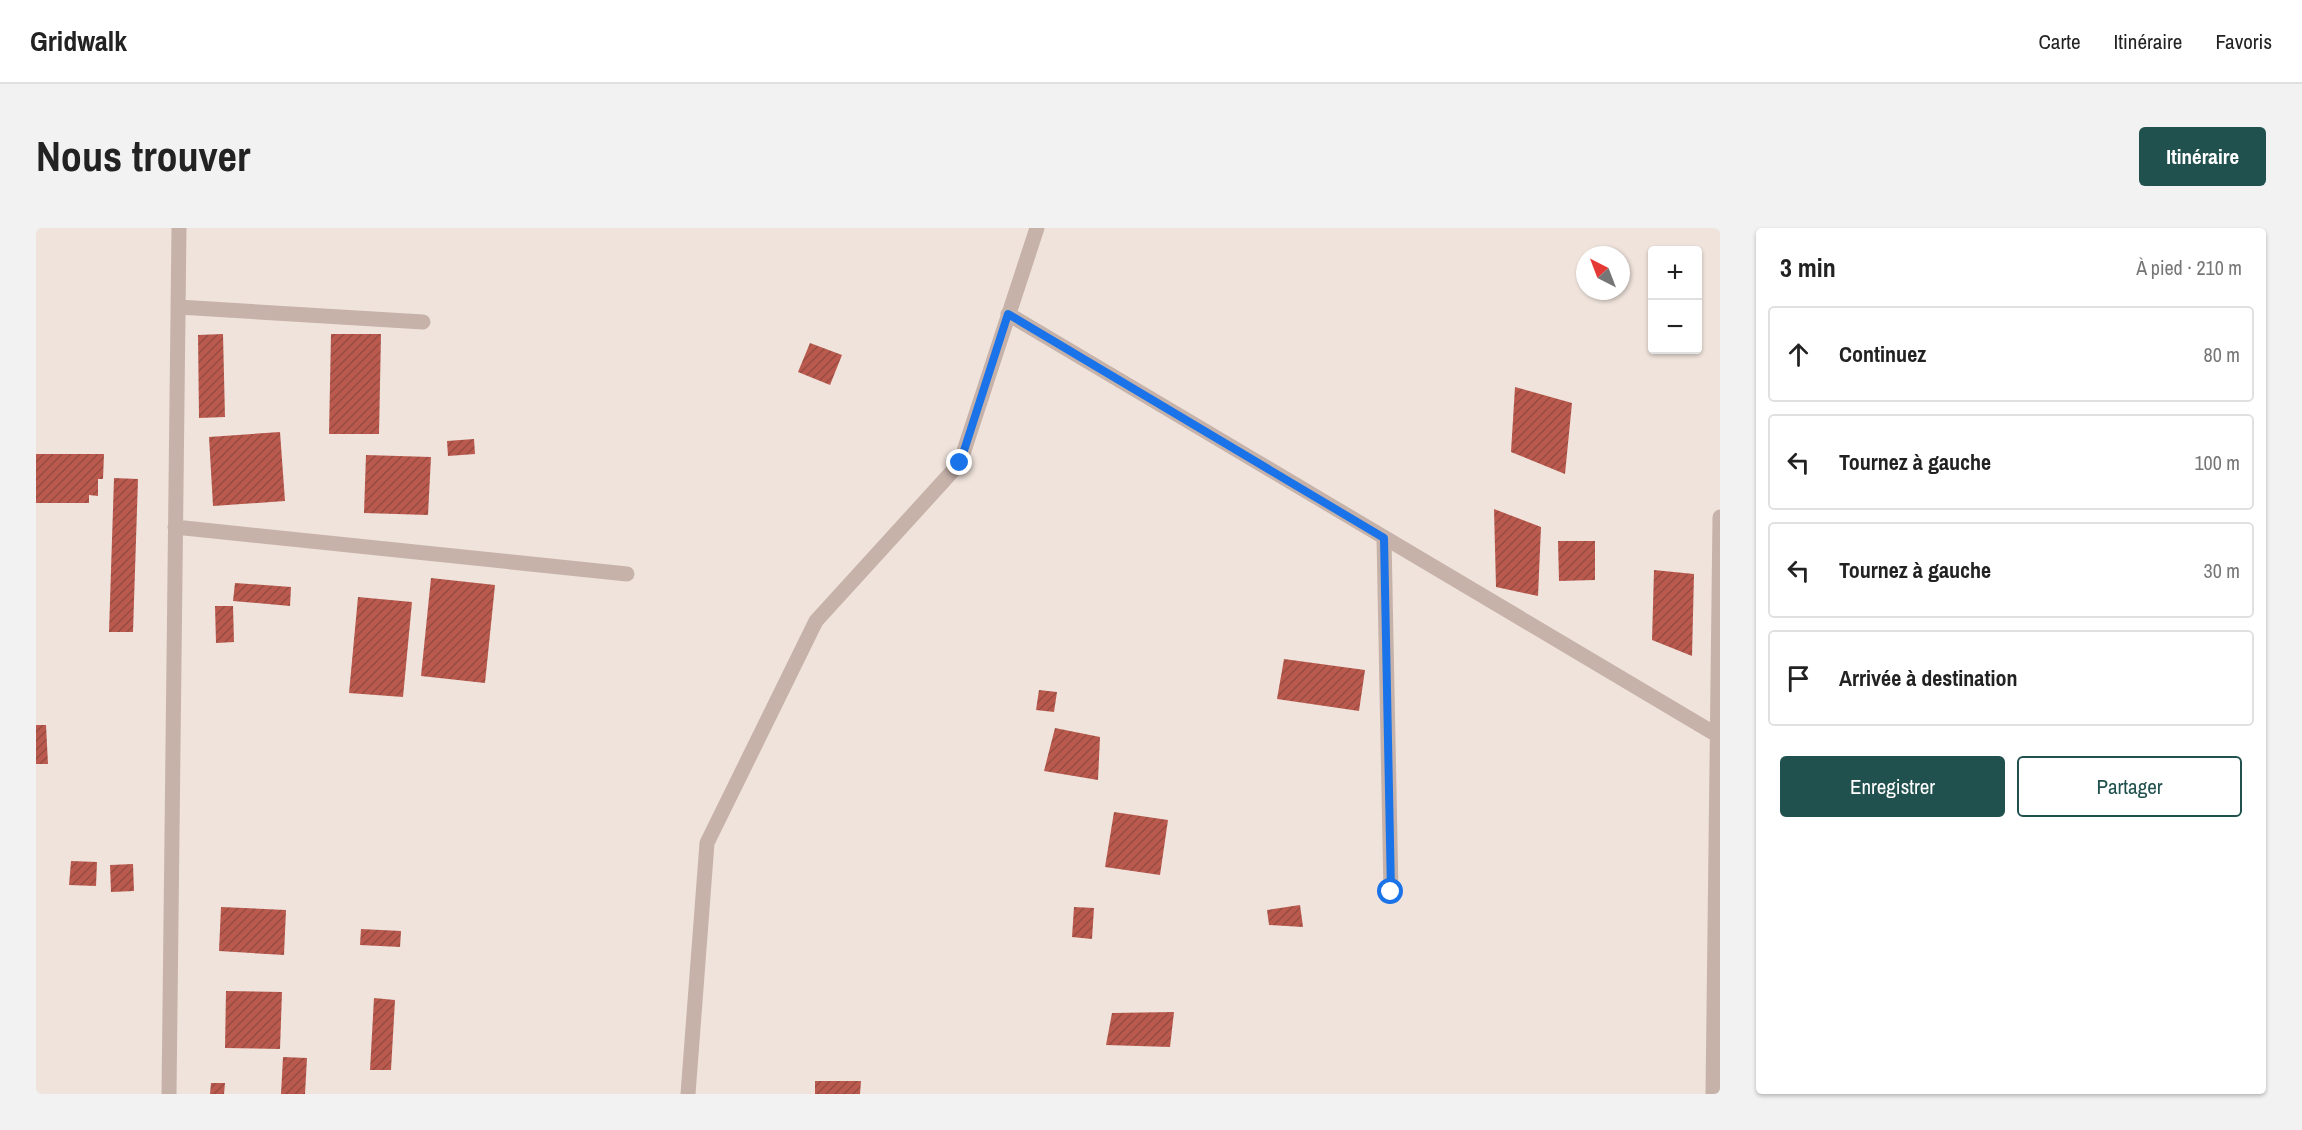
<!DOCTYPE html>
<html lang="fr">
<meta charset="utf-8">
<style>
body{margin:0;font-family:"Archivo Narrow",sans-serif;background:#f2f2f2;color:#222}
.controls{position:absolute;right:18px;top:18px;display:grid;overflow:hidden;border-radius:6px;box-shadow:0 2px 4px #0004}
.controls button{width:54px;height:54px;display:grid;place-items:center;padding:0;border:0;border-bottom:2px solid #e0e0e0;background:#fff;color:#222;font:30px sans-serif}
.compass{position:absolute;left:1540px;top:18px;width:54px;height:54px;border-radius:50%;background:#fff;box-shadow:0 2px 4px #0004;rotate:318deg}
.stop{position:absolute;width:18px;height:18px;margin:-14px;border:4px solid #1a73e8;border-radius:50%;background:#fff}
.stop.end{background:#1a73e8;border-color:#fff;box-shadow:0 2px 6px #0008}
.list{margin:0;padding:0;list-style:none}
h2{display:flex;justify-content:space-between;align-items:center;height:78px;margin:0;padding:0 24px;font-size:26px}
h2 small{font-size:20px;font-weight:400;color:#767676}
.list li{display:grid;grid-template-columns:39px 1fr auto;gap:18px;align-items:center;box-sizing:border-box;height:96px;margin:0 12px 12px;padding:0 12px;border:2px solid #e0e0e0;border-radius:6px}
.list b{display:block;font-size:22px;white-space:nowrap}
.list em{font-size:20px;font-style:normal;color:#767676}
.actions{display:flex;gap:12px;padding:18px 24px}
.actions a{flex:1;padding:14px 0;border:2px solid #21514e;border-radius:6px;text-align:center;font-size:21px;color:#21514e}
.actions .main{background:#21514e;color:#fff}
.icon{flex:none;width:33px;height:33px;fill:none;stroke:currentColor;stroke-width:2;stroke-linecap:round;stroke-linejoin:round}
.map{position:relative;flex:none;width:1684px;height:866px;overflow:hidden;border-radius:6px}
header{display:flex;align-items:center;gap:36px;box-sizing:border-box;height:84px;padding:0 30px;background:#fff;border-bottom:2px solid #e0e0e0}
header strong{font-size:28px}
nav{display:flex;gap:33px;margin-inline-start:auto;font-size:21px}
.intro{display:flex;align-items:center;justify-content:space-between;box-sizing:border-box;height:144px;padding:0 36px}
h1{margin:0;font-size:42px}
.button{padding:15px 27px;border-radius:6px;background:#21514e;color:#fff;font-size:21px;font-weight:700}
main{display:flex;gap:36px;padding:0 36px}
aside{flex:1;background:#fff;border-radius:6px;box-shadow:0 2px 4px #0004}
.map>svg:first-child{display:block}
.building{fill:url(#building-hatch)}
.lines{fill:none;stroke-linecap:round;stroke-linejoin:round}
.minor{stroke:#c6b2a9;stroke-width:15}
.route{stroke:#1a73e8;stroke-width:8}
</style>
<header>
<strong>Gridwalk</strong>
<nav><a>Carte</a><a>Itinéraire</a><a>Favoris</a></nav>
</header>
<div class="intro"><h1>Nous trouver</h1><a class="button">Itinéraire</a></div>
<main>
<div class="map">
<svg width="1684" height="866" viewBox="0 0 1684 866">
<defs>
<pattern id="building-hatch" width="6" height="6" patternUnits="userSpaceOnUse" patternTransform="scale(1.5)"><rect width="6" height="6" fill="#ba5a4e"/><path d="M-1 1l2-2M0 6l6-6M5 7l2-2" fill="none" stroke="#984b41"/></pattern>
</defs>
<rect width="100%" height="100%" fill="#efe3db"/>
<path class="building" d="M187 106 189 189 163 190 162 107Z
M295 106H345L343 206H293Z
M774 115 806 127 794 157 762 144Z
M1479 159 1536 175 1529 246 1475 224Z
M244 204 249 273 177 278 173 209Z
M438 211 439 226 412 228 411 213Z
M0 226H68L67 251H62V268L53 267V275H0Z
M330 227 395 229 392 287 328 285Z
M78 250 102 251 97 404H73Z
M1458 281 1505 299 1502 368 1460 359Z
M1522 313H1559V352L1523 353Z
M1618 342 1658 346 1656 428 1616 412Z
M395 350 459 357 449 455 385 448Z
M199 355 255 359 254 378 197 373Z
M322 369 376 374 367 469 313 465Z
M179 378H197L198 414 180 415Z
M1248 431 1329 442 1323 483 1241 471Z
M1003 462 1021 464 1018 484 1000 482Z
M0 497H10L12 536H0Z
M1019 500 1064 509 1062 552 1008 543Z
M1078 584 1132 592 1124 647 1069 639Z
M35 633 61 634 60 658 33 657Z
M97 636 98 663 75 664 74 637Z
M1264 677 1267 699 1233 697 1231 682Z
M185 679 250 682 248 727 183 723Z
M1038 679 1058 680 1056 711 1036 709Z
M325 701 365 703 364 719 324 717Z
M190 763 246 764 244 821 189 820Z
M338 770 359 772 355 842H334Z
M1138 784 1134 819 1070 817 1076 785Z
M247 829 271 830 269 866H245Z
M779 853H825L824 866H779Z
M175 855H189L188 866H174Z"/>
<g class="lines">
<path class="minor" d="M142 79 387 94
M972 86 1681 507
M139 299 591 346
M1348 310 1355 664
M133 866 143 0
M652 866 671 615 780 393 924 235 1001 0
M1677 866 1684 289"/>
</g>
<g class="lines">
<path class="route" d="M924 235 972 86 1348 310 1355 664"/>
</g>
</svg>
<div class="controls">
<button>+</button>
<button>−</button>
</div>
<svg class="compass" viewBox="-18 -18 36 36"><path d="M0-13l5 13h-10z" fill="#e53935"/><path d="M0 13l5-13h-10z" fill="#767676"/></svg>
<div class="stop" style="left:1355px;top:664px"></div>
<div class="stop end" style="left:924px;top:235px"></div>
</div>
<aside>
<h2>3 min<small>À pied · 210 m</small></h2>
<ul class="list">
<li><svg class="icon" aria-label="ahead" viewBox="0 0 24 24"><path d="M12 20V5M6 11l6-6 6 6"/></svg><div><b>Continuez</b></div><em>80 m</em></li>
<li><svg class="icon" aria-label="left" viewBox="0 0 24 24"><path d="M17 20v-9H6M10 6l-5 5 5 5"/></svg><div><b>Tournez à gauche</b></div><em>100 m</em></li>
<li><svg class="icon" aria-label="left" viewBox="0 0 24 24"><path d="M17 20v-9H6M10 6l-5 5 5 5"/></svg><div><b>Tournez à gauche</b></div><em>30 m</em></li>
<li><svg class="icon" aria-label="arrive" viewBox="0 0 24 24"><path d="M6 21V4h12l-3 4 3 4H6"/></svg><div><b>Arrivée à destination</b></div></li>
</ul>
<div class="actions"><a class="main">Enregistrer</a><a>Partager</a></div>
</aside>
</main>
